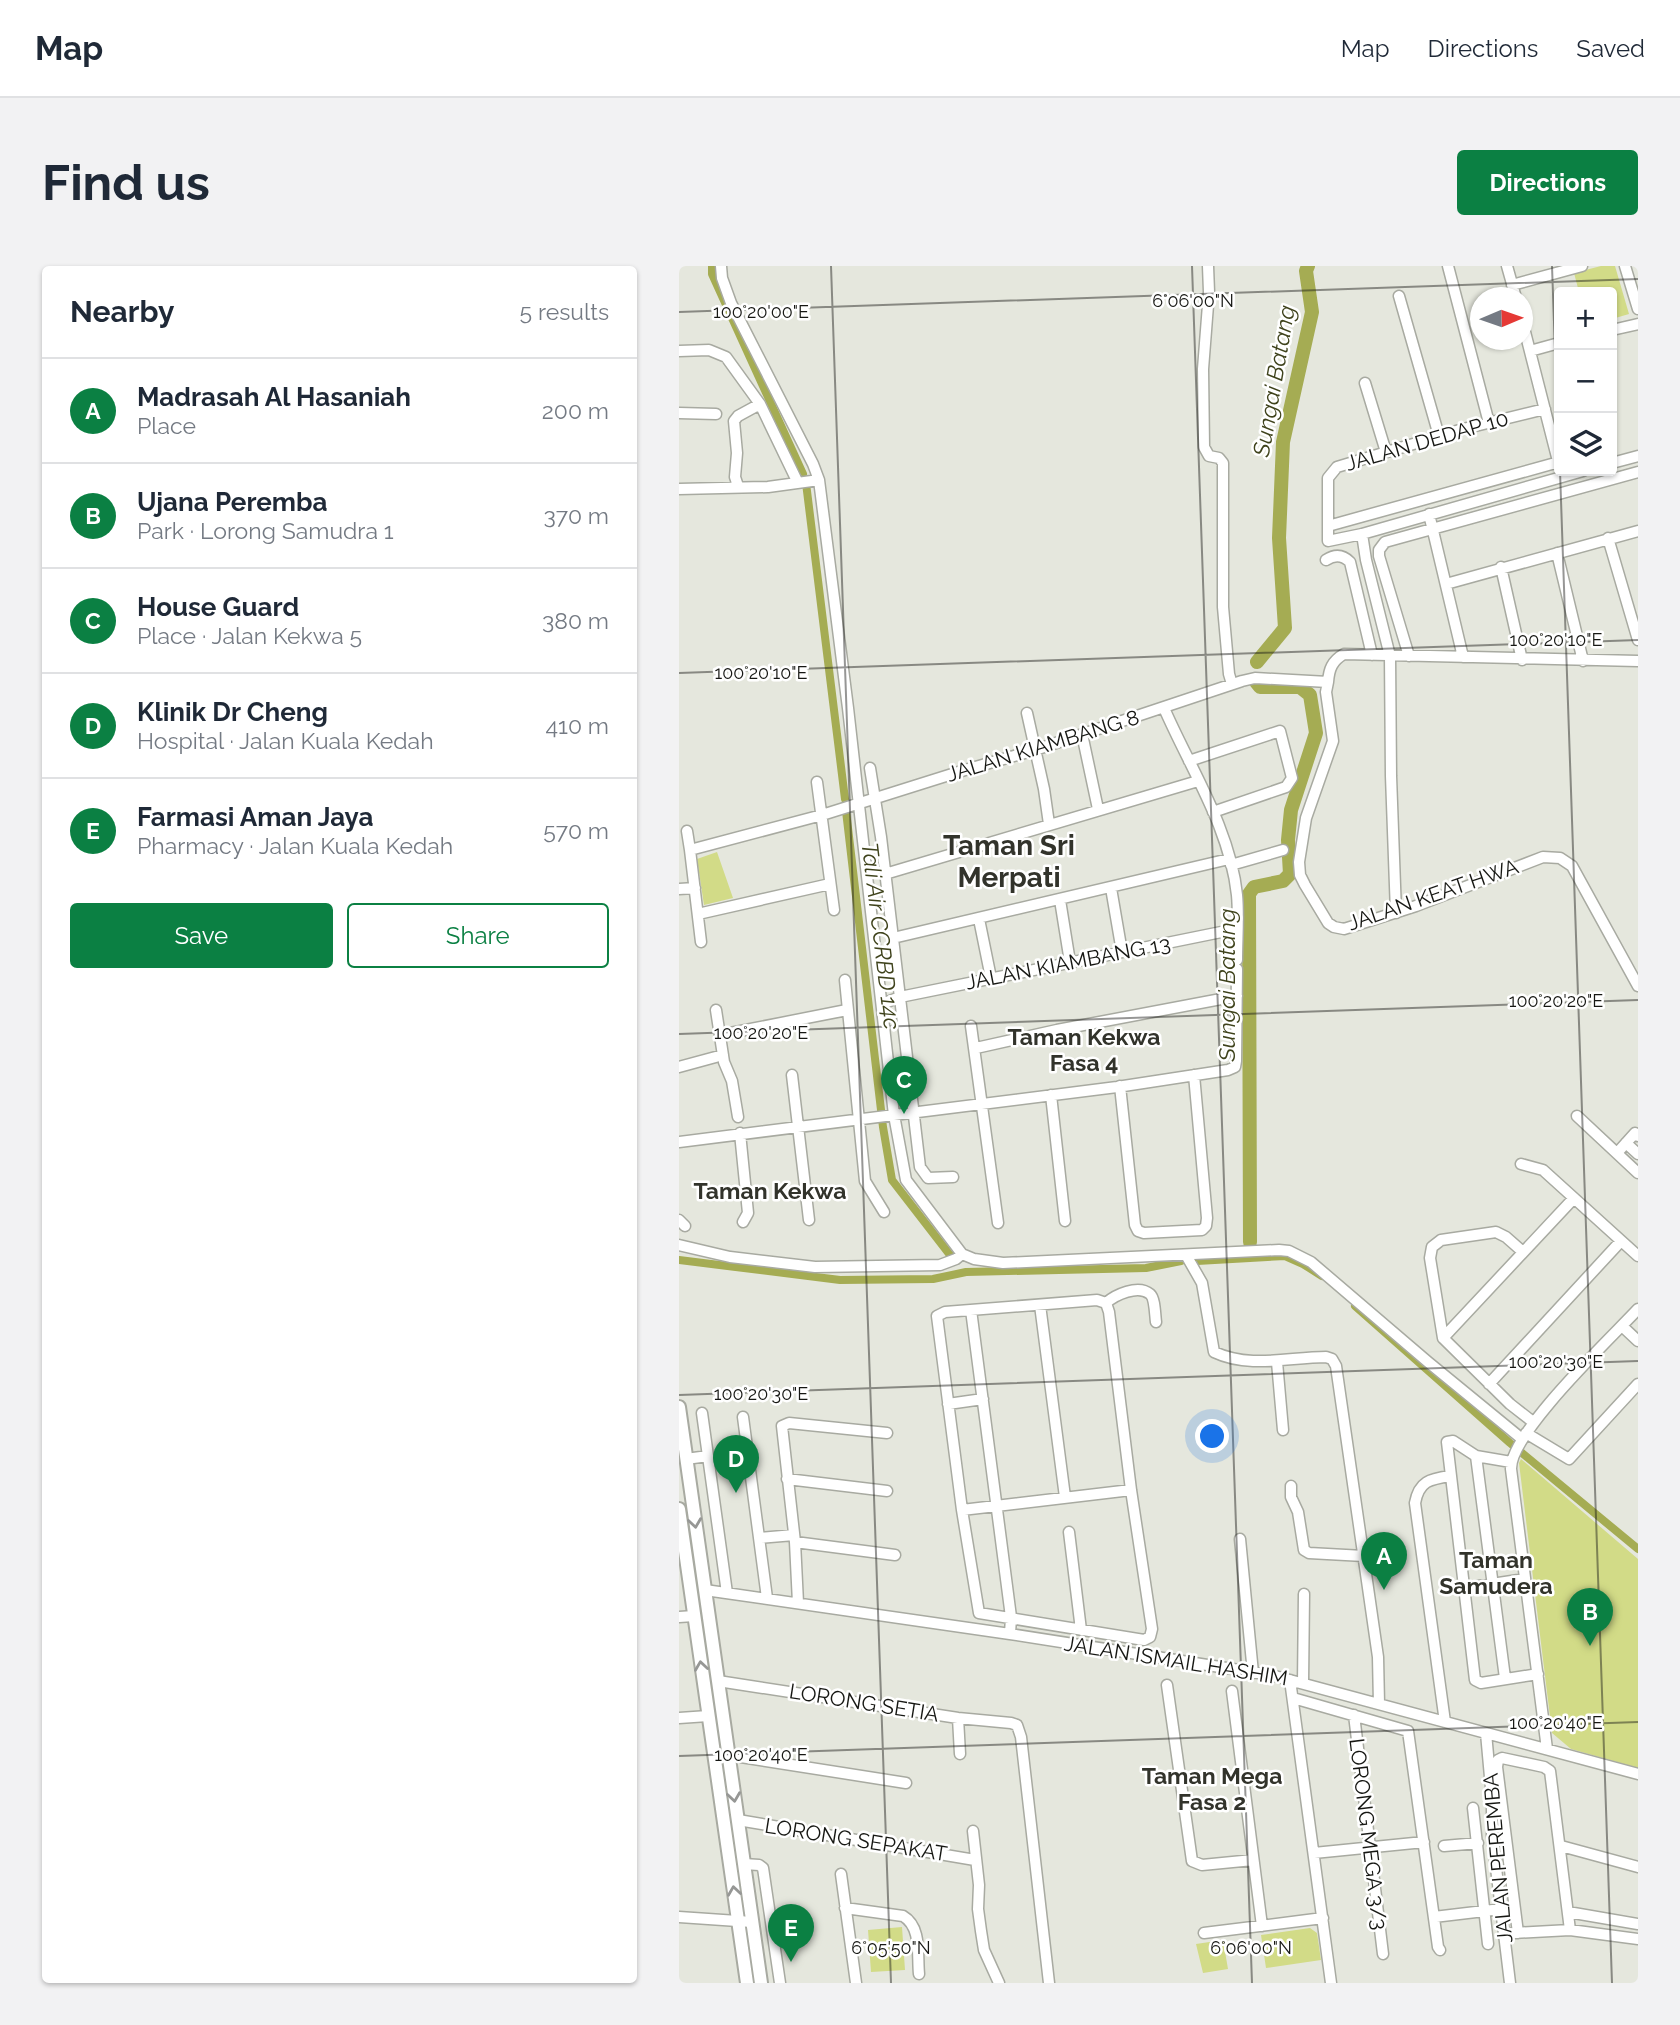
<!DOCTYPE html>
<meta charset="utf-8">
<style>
body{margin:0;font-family:Raleway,sans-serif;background:#f2f2f3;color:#1f2937}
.controls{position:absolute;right:21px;top:21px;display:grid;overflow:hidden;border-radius:7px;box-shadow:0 2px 5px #0004}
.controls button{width:63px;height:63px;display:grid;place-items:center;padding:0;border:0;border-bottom:2px solid #e0e1e3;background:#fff;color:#1f2937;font:35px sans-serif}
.compass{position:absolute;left:791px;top:21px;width:63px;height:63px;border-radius:50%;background:#fff;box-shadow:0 2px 5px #0004;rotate:88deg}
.you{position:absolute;left:534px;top:1171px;width:24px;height:24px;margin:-18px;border:5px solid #fff;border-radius:50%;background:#1a73e8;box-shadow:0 0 0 10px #1a73e833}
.badge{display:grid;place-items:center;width:46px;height:46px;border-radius:50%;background:#0b8043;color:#fff;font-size:23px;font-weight:700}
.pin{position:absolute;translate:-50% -58px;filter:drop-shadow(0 2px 4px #0008)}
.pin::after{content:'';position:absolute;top:37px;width:24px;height:21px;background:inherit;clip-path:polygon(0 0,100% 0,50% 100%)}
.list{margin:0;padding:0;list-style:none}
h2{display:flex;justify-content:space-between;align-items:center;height:91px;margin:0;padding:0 28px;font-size:30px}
h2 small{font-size:23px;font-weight:400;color:#747a83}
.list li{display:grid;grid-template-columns:46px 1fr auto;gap:21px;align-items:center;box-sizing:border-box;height:105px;padding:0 28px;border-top:2px solid #e0e1e3}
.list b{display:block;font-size:26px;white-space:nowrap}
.list p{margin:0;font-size:23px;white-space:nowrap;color:#747a83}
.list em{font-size:23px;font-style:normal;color:#747a83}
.actions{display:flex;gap:14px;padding:21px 28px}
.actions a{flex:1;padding:16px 0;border:2px solid #0b8043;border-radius:7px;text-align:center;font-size:24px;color:#0b8043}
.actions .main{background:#0b8043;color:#fff}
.icon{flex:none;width:38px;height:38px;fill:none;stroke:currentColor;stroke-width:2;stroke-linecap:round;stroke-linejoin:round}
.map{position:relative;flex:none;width:959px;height:1717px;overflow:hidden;border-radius:7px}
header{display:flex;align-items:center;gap:42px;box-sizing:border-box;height:98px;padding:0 35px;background:#fff;border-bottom:2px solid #e0e1e3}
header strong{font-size:33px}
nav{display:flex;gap:38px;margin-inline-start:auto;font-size:24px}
.intro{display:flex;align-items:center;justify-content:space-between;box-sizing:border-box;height:168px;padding:0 42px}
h1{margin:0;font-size:49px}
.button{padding:18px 32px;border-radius:7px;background:#0b8043;color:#fff;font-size:24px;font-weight:700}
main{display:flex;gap:42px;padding:0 42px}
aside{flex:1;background:#fff;border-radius:7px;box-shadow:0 2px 5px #0004}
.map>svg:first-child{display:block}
.green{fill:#d2db87}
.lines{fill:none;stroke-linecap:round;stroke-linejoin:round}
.canal{stroke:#a5ac53;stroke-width:8}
.river{stroke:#a5ac53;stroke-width:14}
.minor-casing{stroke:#a8aaa1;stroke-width:13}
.major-casing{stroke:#a8aaa1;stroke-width:16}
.minor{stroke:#fff;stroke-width:10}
.major{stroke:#fff;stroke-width:12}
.oneway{stroke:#969795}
.ticks{fill:none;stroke:#161713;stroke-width:2;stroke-opacity:0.45}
.labels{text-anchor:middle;stroke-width:5;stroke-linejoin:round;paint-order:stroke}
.street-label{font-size:21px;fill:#161713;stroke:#fff}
.water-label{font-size:23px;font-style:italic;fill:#3e421b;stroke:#fff}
.neighbourhood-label{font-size:23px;font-weight:bold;fill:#32332b;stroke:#fff}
.district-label{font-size:28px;font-weight:bold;fill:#32332b;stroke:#fff}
.ticks-label{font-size:18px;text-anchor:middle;fill:#161713;stroke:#fff;stroke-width:5;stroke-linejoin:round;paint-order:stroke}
</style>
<header>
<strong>Map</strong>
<nav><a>Map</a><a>Directions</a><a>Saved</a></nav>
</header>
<div class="intro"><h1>Find us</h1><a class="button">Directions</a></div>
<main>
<aside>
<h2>Nearby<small>5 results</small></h2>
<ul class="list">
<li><span class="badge">A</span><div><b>Madrasah Al Hasaniah</b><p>Place</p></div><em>200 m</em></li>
<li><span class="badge">B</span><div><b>Ujana Peremba</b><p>Park · Lorong Samudra 1</p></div><em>370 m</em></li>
<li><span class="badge">C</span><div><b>House Guard</b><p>Place · Jalan Kekwa 5</p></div><em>380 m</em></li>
<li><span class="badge">D</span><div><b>Klinik Dr Cheng</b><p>Hospital · Jalan Kuala Kedah</p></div><em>410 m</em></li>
<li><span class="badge">E</span><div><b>Farmasi Aman Jaya</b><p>Pharmacy · Jalan Kuala Kedah</p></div><em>570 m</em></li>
</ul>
<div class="actions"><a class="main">Save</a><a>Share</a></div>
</aside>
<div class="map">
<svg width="959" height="1717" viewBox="0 0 959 1717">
<rect width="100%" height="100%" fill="#e5e7dd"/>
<path class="green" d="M922 0H936L950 48 933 53V26H900L895 7Z
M38 586 54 632 25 639 18 593Z
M842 1193 959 1293V1502L892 1483 873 1467 840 1197Z
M223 1661 226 1704 192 1706 189 1664Z
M631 1662 638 1667 642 1694 587 1702 582 1669Z
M544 1674 549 1703 524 1707 517 1678Z"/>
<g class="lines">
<path class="canal" d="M33 0V8L124 208
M127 217 166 533
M167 545 204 861 213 914 271 989
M0 994 161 1014 254 1013 287 1006 467 1002 502 995
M518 995 606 990 624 998 643 1010
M676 1040 831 1177 959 1283"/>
<path class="river" d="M578 396 606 362 600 272 604 176 633 46 627 5 629 0
M571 976 570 628 575 621 604 615 611 608 609 574 612 544 637 467 631 429 621 421H581L577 416"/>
<defs>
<path id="minor" d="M42 0 43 12 52 37 134 198 140 214 169 442 215 849 227 914 283 988 295 993 324 997 600 984 610 985 632 996 749 1096 843 1173
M529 0 530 26 524 103 525 181 530 190 540 192 544 197V341L550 408 553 418
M769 0 810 157
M828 0 837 32
M946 0 959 43
M833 19 903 0
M720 30 760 170
M844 58 880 199
M933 64 959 58
M0 85 30 84 47 91 81 138 119 217
M851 85 880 77
M686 117 707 186
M866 143 784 163 658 201 649 212V275L683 268 904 205
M0 147 37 148
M933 197 959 190
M59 220 56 211 58 187 55 155 59 150 81 138
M0 223 89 221 140 214
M750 248 784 391
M649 260 880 196
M683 268 687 294 711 390 712 510 717 647
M929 272 959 374
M878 287 904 395
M647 294C656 288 664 289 671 296L693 389
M822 301 843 394
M767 318 959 265
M730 390 700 290V284L706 276 959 206
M649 416C650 403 653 395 665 388L959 395
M485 442C511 502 551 562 558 629 560 650 558 673 558 694
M348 447 365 523 370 558
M403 468 419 543
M510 495 601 465 613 512 607 521 534 546
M191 502 202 571 241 901 249 912 274 911
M138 516 155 644
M8 565 11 584
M552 599 604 584
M206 608 519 515
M432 622 443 686
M0 623 16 622
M381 634 391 696
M19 648 151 618
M300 653 312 712
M214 672 550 593
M22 676 11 584 143 549 286 504 356 484 563 415 576 412 649 416 647 426 654 475 627 552 620 596 621 609 626 619 649 657 655 661 665 663 737 640 864 591 881 592 893 600 959 720
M166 714 186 915 205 946
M203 738 221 731 557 663
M37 744 45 796 53 815 59 851
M292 760 319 957
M41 769 168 744
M297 782 378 764 558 730
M0 801 44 789
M113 809 130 954
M441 820 456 959 459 965 465 967 523 964 527 960 528 952 515 809
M372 829 386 955
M898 850 959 907
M61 867 69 947 64 956
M0 876 438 821 549 804 556 801 557 795 558 703
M947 877 959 888
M938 887 956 867 959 870
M842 898 864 904 959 990
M0 954 6 960
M0 979 51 991 136 1001 261 999 277 993 283 988
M844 986 827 971 817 966 762 974 753 981 751 992 764 1072 831 1138 854 1156
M507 989 523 1017 535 1086C571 1103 610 1091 647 1091L653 1093 657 1100 699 1391 700 1438
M418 1034 427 1037 430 1046 452 1224 473 1363 471 1371 465 1374 300 1347 283 1244 258 1050 266 1046Z
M427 1037C436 1029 459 1018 471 1028 476 1032 476 1049 477 1056
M361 1039 386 1231
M292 1044 332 1351 331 1368
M943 1060 959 1075
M764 1072 895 932
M598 1096 604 1164
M810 1118 942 975
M269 1138 304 1133
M23 1147 48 1327
M64 1151 88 1332
M847 1167 890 1193 959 1118
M797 1190 826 1412
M7 1193 29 1190
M832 1196 797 1190 774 1175 768 1176 796 1414 802 1417 859 1408
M108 1213 208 1225
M612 1220V1231L619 1246 625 1284 630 1287 685 1290
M283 1244 452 1224
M390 1266 402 1364
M80 1272 115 1269
M561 1273 574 1407
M116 1276 216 1289
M786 1322 846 1313
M26 1324 331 1368 592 1409 959 1508
M119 1337 116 1276 103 1160 110 1157 208 1167
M0 1351 15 1350
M611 1414 652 1717
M39 1415 279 1452 332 1457 338 1459 342 1471 370 1717
M624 1417 625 1328
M488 1419 513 1595 523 1599 574 1594
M553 1425 583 1660
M614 1432 729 1465 759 1681 761 1684
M675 1449 704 1688
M0 1452 29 1450
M279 1452 281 1488
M766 1456 736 1237C740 1215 751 1213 771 1210
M807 1467 813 1533V1569L831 1717
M868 1483 832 1203C831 1167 932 1072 959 1043
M49 1489 227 1517
M794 1542 809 1678
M59 1554 296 1594
M294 1565 300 1619 299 1643 302 1665 305 1684 320 1717
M765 1580 799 1577
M882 1580 959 1601
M635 1587 745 1576
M65 1598 80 1599 84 1602 101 1717
M162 1608 177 1717
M166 1642 224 1650C243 1661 238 1689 240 1708
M889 1646 959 1658
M0 1651 73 1656
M755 1651 822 1643
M525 1667 644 1652
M834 1667 891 1664 959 1673
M839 1667 818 1501 819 1494 823 1492 865 1501 871 1505 891 1664"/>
<path id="major" d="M0 1141 82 1717
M0 1243 68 1717"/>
</defs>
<use href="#minor" class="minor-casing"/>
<use href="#major" class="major-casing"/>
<use href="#minor" class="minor"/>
<use href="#major" class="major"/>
</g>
<defs><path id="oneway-chevron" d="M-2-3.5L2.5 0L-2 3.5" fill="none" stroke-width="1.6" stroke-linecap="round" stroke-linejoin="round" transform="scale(1.75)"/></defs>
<g class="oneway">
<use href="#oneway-chevron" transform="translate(16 1257) rotate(82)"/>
<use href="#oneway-chevron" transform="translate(22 1400) rotate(-98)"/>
<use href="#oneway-chevron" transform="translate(55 1531) rotate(82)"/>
<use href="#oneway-chevron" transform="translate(55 1625) rotate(-98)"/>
</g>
<path class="ticks" d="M152 0 212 1717M513 0 573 1717M873 0 880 197M0 46 959 13M881 205 933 1717M0 407 959 374M0 768 959 734M0 1129 959 1095M0 1490 959 1456"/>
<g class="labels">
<g class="street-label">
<text transform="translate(748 175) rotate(-16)" y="7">JALAN DEDAP 10</text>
<text transform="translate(364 480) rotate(-17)" y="7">JALAN KIAMBANG 8</text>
<text transform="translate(754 629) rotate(-19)" y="7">JALAN KEAT HWA</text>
<text transform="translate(389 697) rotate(-11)" y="7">JALAN KIAMBANG 13</text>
<text transform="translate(497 1395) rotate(9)" y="7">JALAN ISMAIL HASHIM</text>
<text transform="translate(185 1437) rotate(9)" y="7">LORONG SETIA</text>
<text transform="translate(689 1568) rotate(83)" y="7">LORONG MEGA 3/3</text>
<text transform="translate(177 1574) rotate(9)" y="7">LORONG SEPAKAT</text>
<text transform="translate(819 1592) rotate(-95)" y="7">JALAN PEREMBA</text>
</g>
<g class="water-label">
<text transform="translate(595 115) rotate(-80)" y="8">Sungai Batang</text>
<text transform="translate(202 670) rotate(83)" y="8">Tali Air CCRBD 14c</text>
<text transform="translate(548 719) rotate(-90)" y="8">Sungai Batang</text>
</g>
<g class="neighbourhood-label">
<text x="405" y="779">Taman Kekwa<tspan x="405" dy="26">Fasa 4</tspan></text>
<text x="91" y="933">Taman Kekwa</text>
<text x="817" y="1302">Taman<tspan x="817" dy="26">Samudera</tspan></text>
<text x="533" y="1518">Taman Mega<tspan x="533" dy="26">Fasa 2</tspan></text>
</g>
<g class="district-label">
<text x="330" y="589">Taman Sri<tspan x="330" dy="32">Merpati</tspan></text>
</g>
</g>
<g class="ticks-label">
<text x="514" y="41">6°06'00"N</text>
<text x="82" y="52">100°20'00"E</text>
<text x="877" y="380">100°20'10"E</text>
<text x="82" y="413">100°20'10"E</text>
<text x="877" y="741">100°20'20"E</text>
<text x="82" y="773">100°20'20"E</text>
<text x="877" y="1102">100°20'30"E</text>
<text x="82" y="1134">100°20'30"E</text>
<text x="877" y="1463">100°20'40"E</text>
<text x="82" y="1495">100°20'40"E</text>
<text x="212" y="1688">6°05'50"N</text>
<text x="572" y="1688">6°06'00"N</text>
</g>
</svg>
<div class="controls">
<button>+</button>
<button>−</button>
<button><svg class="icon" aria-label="layers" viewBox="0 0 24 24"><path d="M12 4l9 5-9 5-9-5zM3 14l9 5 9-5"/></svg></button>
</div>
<svg class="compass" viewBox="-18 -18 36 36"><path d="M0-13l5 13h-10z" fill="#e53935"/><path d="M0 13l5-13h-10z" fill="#747a83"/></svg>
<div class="you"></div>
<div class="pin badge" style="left:705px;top:1324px">A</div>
<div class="pin badge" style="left:911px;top:1380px">B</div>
<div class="pin badge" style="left:225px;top:848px">C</div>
<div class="pin badge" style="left:57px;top:1227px">D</div>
<div class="pin badge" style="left:112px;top:1696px">E</div>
</div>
</main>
